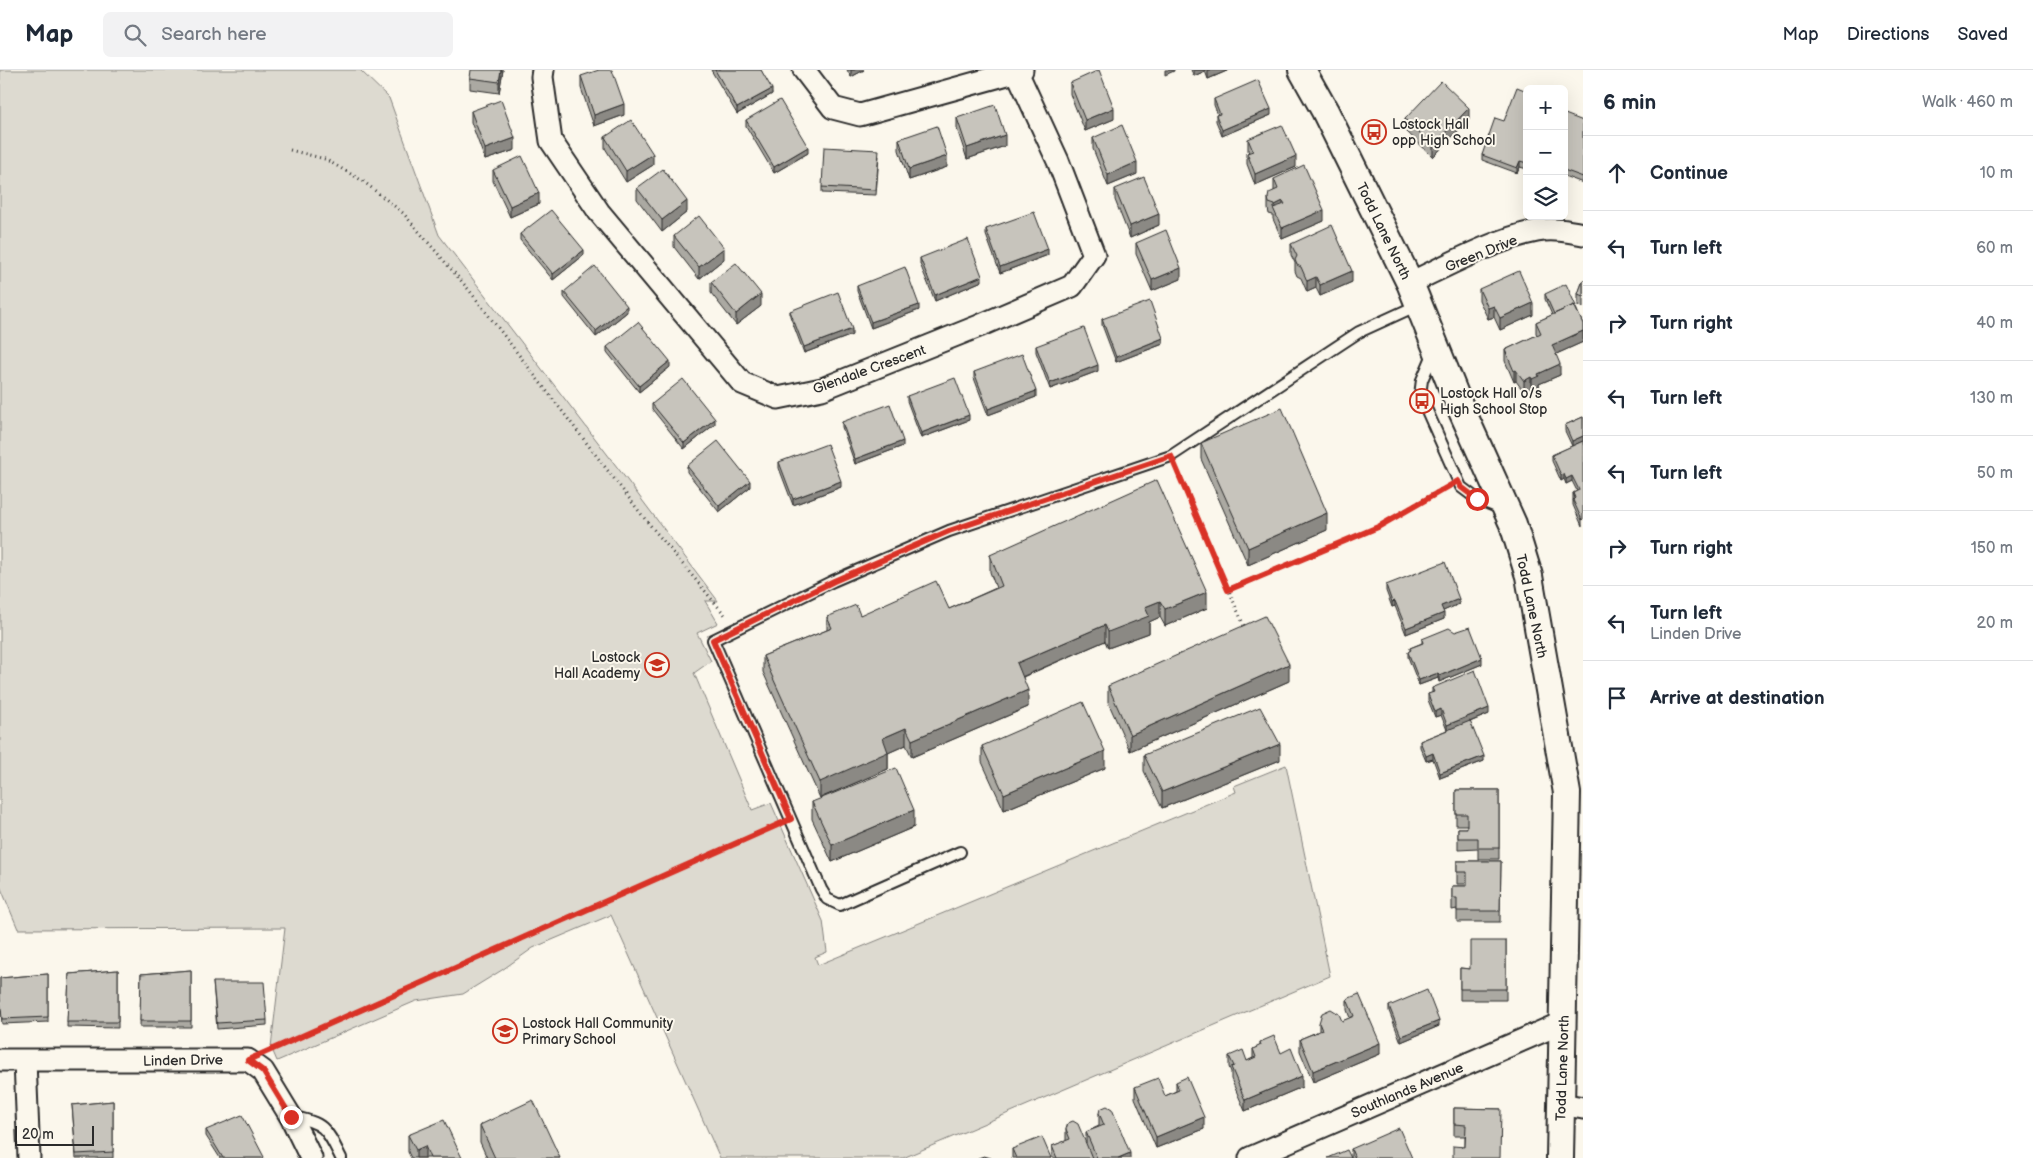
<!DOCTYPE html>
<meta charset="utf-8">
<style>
body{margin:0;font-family:"Balsamiq Sans",sans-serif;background:#f2f2f3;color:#1f2937}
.controls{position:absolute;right:15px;top:15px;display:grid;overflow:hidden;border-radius:8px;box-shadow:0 5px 20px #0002}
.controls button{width:45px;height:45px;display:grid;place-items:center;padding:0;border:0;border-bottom:1px solid #e0e1e3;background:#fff;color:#1f2937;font:25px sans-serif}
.scale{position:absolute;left:15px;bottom:12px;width:79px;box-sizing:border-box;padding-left:5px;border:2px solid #2b2b2b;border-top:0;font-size:14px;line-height:18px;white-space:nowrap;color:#2b2b2b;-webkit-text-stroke:4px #fbf7ec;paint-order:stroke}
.stop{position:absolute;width:15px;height:15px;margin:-11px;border:4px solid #d93025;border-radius:50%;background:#fff}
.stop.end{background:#d93025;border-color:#fff;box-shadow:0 1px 5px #0008}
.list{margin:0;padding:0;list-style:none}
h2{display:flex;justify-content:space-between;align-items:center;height:65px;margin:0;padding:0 20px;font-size:21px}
h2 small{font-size:16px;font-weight:400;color:#747a83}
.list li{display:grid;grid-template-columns:32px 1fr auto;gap:15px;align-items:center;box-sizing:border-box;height:75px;padding:0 20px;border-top:1px solid #e0e1e3}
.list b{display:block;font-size:19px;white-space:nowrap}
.list p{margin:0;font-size:16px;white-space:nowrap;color:#747a83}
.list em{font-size:16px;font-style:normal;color:#747a83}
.icon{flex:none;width:28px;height:28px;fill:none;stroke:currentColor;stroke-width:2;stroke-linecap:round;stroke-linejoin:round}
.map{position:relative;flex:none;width:1583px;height:1088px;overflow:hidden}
header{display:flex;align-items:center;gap:30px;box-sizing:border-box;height:70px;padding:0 25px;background:#fff;border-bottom:1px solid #e0e1e3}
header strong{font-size:24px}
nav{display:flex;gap:28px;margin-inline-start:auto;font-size:18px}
.search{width:350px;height:45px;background:#f2f2f3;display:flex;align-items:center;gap:12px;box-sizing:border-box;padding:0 18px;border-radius:8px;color:#747a83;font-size:19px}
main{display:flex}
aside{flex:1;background:#fff}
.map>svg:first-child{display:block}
.green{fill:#dddad0;stroke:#84827e}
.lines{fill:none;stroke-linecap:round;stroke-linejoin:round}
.service-casing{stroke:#2b2b2b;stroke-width:14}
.minor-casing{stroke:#2b2b2b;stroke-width:25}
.tertiary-casing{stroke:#2b2b2b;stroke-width:30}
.path{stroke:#2b2b2b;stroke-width:3;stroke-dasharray:1 4;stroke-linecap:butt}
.service{stroke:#fbf7ec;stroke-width:10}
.minor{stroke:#fbf7ec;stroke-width:21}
.tertiary{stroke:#fbf7ec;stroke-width:26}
.wall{fill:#aba9a2;stroke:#2b2b2b}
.shaded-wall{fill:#8b8984;stroke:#2b2b2b}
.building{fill:#c7c4bc;stroke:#2b2b2b}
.route{stroke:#d93025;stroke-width:6}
.labels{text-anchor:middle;stroke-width:4;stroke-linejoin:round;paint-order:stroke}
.poi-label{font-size:14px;fill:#2b2b2b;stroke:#fbf7ec;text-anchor:start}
.street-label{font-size:14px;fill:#2b2b2b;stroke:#fbf7ec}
</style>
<header>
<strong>Map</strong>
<div class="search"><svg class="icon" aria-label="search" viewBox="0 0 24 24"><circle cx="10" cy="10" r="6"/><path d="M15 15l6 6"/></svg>Search here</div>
<nav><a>Map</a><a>Directions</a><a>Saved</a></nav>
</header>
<main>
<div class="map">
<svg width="1583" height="1088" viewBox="0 0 1583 1088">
<rect width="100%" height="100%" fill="#fbf7ec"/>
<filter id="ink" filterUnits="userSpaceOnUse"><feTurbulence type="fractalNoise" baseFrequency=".02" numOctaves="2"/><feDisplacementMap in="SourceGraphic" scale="10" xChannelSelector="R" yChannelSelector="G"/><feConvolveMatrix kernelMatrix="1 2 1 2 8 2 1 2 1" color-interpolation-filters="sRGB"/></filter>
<g filter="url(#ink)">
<path class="green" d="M0 0H360L389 28 439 165 627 410 718 531H705L718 553 697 563 711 591 694 603 752 740 771 733 823 851 827 882 815 887 818 895 1236 722 1234 716 1286 695 1330 906 903 1088H720L611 845 533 878 502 900 463 924 416 931 277 991 271 977 285 858 18 859 0 816Z"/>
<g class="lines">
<defs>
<path id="service" d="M1434 282 1422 310 1420 325 1461 417 1477 429 1502 439
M960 782 840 835 827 829 821 819 713 570 833 511 949 461 1171 386 1359 262 1418 235
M292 1047C325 1052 327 1060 341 1088"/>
<path id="minor" d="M543 0 542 7 551 71 599 142 742 313 778 328 822 319 979 256 1072 216 1094 185 1058 91 1017 2
M804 0 833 38 860 45 1022 0
M1410 213C1448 195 1496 169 1537 161 1553 158 1568 161 1583 164
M0 990H248L263 1001 291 1047 311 1088
M25 991 29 1088
M1561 1034 1583 1038
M1250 1088 1564 952"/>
<path id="tertiary" d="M1302 0 1325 41 1410 213 1458 332 1513 454 1529 506 1567 723 1560 1088"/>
</defs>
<use href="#service" class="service-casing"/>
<use href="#minor" class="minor-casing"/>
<use href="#tertiary" class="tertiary-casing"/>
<path class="path" d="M290 80 325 89 363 111 403 143 469 220 645 449 725 545
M1178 403 1245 558
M1228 520 1378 457 1442 419
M273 979 775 756"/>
<use href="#service" class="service"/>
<use href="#minor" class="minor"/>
<use href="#tertiary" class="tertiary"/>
</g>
<path class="wall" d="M503 0 499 23 470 19V8Z
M711 0H761L772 24 737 44Z
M847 0H864L851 7Z
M1191 0H1229L1208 9 1205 1 1194 6Z
M581 6 624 45 594 56 581 18Z
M1070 13 1114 49 1085 61 1070 24Z
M1527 21V99L1520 97 1517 103 1482 90V85L1504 51Z
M1214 29 1271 45 1222 66 1216 51V45H1218L1214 35Z
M471 41 515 80 485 90 471 52Z
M1564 47 1583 51V113L1564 106Z
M957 48 1005 76 967 89 957 59Z
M1405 49H1469L1433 87 1405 60Z
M746 50 808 83 774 103 746 56Z
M605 67 653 95 626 112 605 78Z
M1093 68 1137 104 1108 116 1093 79Z
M899 69 947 97 909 110 899 80Z
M1248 69 1296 97 1255 115 1247 94V83L1249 82 1248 81Z
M879 86 876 125 822 123V117Z
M493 100 539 134 510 147 493 111Z
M1274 109 1324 151 1282 169 1273 149V145L1269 144 1268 139V128L1274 121Z
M637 118 687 142 662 162 637 129Z
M1115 119 1159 155 1130 168 1115 130Z
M986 159 1048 185 1000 203 986 165Z
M520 164 584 185 553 210 520 170Z
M674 166 724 189 699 209 674 177Z
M1136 173 1181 209 1152 221 1136 184Z
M1291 174 1352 212 1320 226 1316 218 1307 222 1301 208 1297 206 1295 201V193L1291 185Z
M920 188 982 211 935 231 920 194Z
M1583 210V237L1578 236V224Z
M711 212 761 236 736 255 711 223Z
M857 216 919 240 871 258 857 221Z
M1479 219 1533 245 1500 260 1494 247 1488 249 1479 230Z
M564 222 627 242 596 267 564 227Z
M1545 224 1576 238 1583 254V272L1556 284 1560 305 1539 314V317L1532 320 1531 318 1524 322 1516 311 1514 312 1505 291V280L1537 265 1536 263V252L1552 245 1545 229Z
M790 241 852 265 804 283 790 246Z
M1102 249 1163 274 1116 292 1102 255Z
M1036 276 1098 301 1050 319 1036 282Z
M607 277 670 297 639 322 607 282Z
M974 302 1036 327 988 345 974 308Z
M907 326 969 350 921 368 907 331Z
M652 334 715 354 684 379 652 339Z
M1583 347 1582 456 1573 435V423L1577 421 1572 411 1566 414 1564 409 1561 411 1552 391V385L1572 376 1565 361V355Z
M842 352 903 376 855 394 842 357Z
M1201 373 1327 460 1248 495 1201 389Z
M779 392 841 417 793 435 779 398Z
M687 396 750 417 719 442 687 402Z
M990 485 1207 538 1165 556 1160 547 1149 552V563L1108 578 1105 571 1023 607 1028 637 912 687 906 675 888 683V699L820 728 763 602V586L827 560V547L949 539 996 518 990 502Z
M1386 515 1459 534 1443 541 1444 549 1406 564 1395 536 1392 537 1386 521Z
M1422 569 1482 594 1439 612 1438 608 1419 615 1408 587V582L1410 581V578L1422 573Z
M1289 611 1130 681 1108 632V616Z
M1432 618 1489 644 1470 652 1484 691 1440 708 1433 689 1426 691 1420 677V671L1447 660 1441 645 1435 647 1428 630V624L1432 623Z
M982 676 1105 698 1004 740 982 692Z
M1144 685 1280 690 1162 738 1144 701Z
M1456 720H1499V789H1478V779L1458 780V758H1467V755H1456Z
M812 732 914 757 832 792 812 749Z
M1457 791H1501L1500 852H1457V839L1452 840V816H1467V814H1457Z
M1506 871V930H1460V898L1470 899Z
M118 900V958L67 957 69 904Z
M191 900V957H140L141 904Z
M48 904V952L2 954 0 934V908Z
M213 912 267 950V955L217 959Z
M1347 929 1380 984 1313 1012 1300 981V969L1319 961V953L1342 951 1350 948 1347 940Z
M1389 936 1439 956 1401 972 1389 941Z
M1260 972 1281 983 1302 1017 1245 1041 1231 1009V1002L1229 997V986L1247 991 1253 988V979L1260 976Z
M1176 1012 1204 1059 1156 1078 1135 1028V1017L1165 1026 1176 1021Z
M113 1031V1088H76L72 1035Z
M1454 1038 1501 1039 1465 1077V1066H1454Z
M1099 1043 1130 1088H1052V1076L1066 1071V1059L1086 1073V1062L1099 1056Z
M480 1055 560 1088H487L480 1072Z
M206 1060 264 1088H220L206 1066Z
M408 1065 462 1088H411L408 1082Z
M1012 1079 1051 1088H1012Z
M1351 1079 1412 1088H1351Z"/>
<path class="shaded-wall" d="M501 0H503L499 23V12Z
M851 0H864L851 7Z
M1165 0H1174V1L1165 5Z
M1194 0H1205V1L1194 6Z
M1208 0H1229L1208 9Z
M772 19V24L737 44V38Z
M624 34V45L594 56V45Z
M1114 38V49L1085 61V50Z
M1469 38V49L1433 87V75Z
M1271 39V45L1222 66V60Z
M1005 65V76L967 89V78Z
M515 68V80L485 90V79Z
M808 77V83L774 103V97Z
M653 84V95L626 112V101Z
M947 86V97L909 110V99Z
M1296 86V97L1255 115V104Z
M1520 91V97L1517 103V98Z
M1137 92V104L1108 116V105Z
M539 123V134L510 147V136Z
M687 131V142L662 162V150Z
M1283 131V142H1275V135Z
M1324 140V151L1282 169V158Z
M1159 144V155L1130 168V156Z
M724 178V189L699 209V197Z
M1048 179V185L1000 203V197Z
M584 180V185L553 210V204Z
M1181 198V209L1152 221V210Z
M1352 201V212L1320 226V215Z
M982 206V211L935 231V225Z
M1316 207V218L1307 222V211Z
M761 224V236L736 255V244Z
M1533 233V245L1500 260V248Z
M919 235V240L871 258V252Z
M627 236V242L596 267V261Z
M1494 236V247L1488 249V238Z
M852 259V265L804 283V277Z
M1583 261V272L1552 286V275Z
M1163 268V274L1116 292V287Z
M670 291V297L639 322V316Z
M1560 294V305L1539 314V317L1532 320V309L1538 304Z
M1098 295V301L1050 319V313Z
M1516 300V311L1514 312V301Z
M1531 307V318L1524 322V311Z
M1036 321V327L988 345V339Z
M969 345V350L921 368V363Z
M715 349V354L684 379V373Z
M1583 366V371L1572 376V371Z
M903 371V376L855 394V389Z
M1564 404V409L1561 411V405Z
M1572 406V411L1566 414V409Z
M750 411V417L719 442V436Z
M841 411V417L793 435V429Z
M1327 443V460L1248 495V478Z
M1207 522V538L1165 556V539Z
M1459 529V534L1441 542V536Z
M1160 531V547L1149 552V563L1108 578V562L1145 537Z
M1395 531V536L1392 537V532Z
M1444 543V549L1406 564V558Z
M1105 555V571L1017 609V593Z
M1482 588V594L1439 612V606Z
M1289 594V611L1130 681V665Z
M1438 603V608L1419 615V610Z
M1028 620V637L912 687V670Z
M1489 638V644L1447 661V655Z
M1441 639V645L1435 647V642Z
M906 658V675L888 683V699L820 728V712L883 668Z
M1280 674V690L1162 738V722Z
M1105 681V698L1004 740V724Z
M1433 683V689L1426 691V686Z
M1484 686V691L1440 708V703Z
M914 740V757L832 792V775Z
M1439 951V956L1401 972V966Z
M1380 973V984L1313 1012V1001Z
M1302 1006V1017L1245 1041V1030Z
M1204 1047V1059L1156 1078V1067Z
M425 1076V1088H416V1080Z
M1130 1083V1088H1118Z"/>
<path class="building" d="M471 0H501L499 12 470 8Z
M599 0H612L624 34 594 45 581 6Z
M715 0H761L772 19 737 38Z
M1099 0 1114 38 1085 50 1070 13Z
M1258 10 1271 39 1222 60 1216 45 1220 44 1214 29Z
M1441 11 1469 38 1433 75 1405 49Z
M1517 17 1527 21V93L1520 91 1517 98 1482 85 1495 48 1504 51Z
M501 30 515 68 485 79 471 41Z
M780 30 808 77 774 97 746 50Z
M995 35 1005 65 967 78 957 48Z
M1565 44 1583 51V107L1564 100V47Z
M631 50 653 84 626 101 605 67Z
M1122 55 1137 92 1108 105 1093 68Z
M1282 55 1296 86 1255 104 1247 83 1253 81 1248 69Z
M937 56 947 86 909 99 899 69Z
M824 77 879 80 876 120 822 117Z
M522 86 539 123 510 136 493 100Z
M1304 95 1324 140 1282 158 1273 138 1285 134 1283 131 1275 135 1269 133 1268 128 1269 123 1278 119 1274 109Z
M663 99 687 131 662 150 637 118Z
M1144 107 1159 144 1130 156 1115 119Z
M551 140 584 180 553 204 520 164Z
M1034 142 1048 179 1000 197 986 159Z
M699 146 724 178 699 197 674 166Z
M1332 155 1352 201 1320 215 1316 207 1307 211 1301 197 1297 195 1295 190 1297 186 1291 174Z
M1166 160 1181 198 1152 210 1136 173Z
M968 169 982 206 935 225 920 188Z
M736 193 761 224 736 244 711 212Z
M595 196 627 236 596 261 564 222Z
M905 197 919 235 871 252 857 216Z
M1519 201 1533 233 1500 248 1494 236 1488 238 1479 219Z
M1583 210V226L1578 224Z
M1566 214 1576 236H1575L1574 235 1554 244 1545 224Z
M838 222 852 259 804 277 790 241Z
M1150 231 1163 268 1116 287 1102 249Z
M1574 235 1583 254V261L1552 275 1560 294 1538 304 1539 306 1532 309 1531 307 1524 311 1516 300 1514 301 1505 280 1541 263 1536 252Z
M638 252 670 291 639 316 607 277Z
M1084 258 1098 295 1050 313 1036 276Z
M1022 284 1036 321 988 339 974 302Z
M955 308 969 345 921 363 907 326Z
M683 309 715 349 684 373 652 334Z
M890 334 903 371 855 389 842 352Z
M1282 338 1327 443 1248 478 1201 373Z
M1583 347V366L1572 371 1565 355Z
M718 371 750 411 719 436 687 396Z
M1583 371V449L1582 450 1573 430 1575 428 1573 423 1579 420 1572 406 1566 409 1564 404 1561 405 1552 385Z
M827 374 841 411 793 429 779 392Z
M1157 410 1207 522 1165 539 1160 531 1145 537 1149 546 1108 562 1105 555 1017 593 1028 620 912 670 906 658 883 668 888 682 820 712 763 586 832 558 827 547 856 535 860 545 936 511 949 539 1002 516 990 485Z
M1445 492 1459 529 1441 536 1444 543 1406 558 1395 531 1392 532 1386 515Z
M1265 546 1289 594 1130 665 1108 616Z
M1470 557 1482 588 1439 606 1438 603 1419 610 1408 582 1411 580 1410 578 1423 573 1422 569 1449 558 1455 562Z
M1475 600 1489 638 1447 655 1441 639 1435 642 1428 624 1434 622 1432 618Z
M1083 632 1105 681 1004 724 982 676Z
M1260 637 1280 674 1162 722 1144 685Z
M1470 651 1484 686 1440 703 1433 683 1426 686 1420 671Z
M896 698 914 740 832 775 812 732Z
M1456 720H1499V778H1478V768H1458V758H1467V744H1456Z
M1457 791H1501L1500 841H1457V828H1452V816H1467V802H1457Z
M1470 871H1506V919H1460V898L1470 899Z
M118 900V952H67L69 904Z
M191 900V951H140L141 904Z
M48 904V947L2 949 0 928V908Z
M213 912H264L267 950 217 953Z
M1427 920 1439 951 1401 966 1389 936Z
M1359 924 1380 973 1313 1001 1300 969 1322 960 1319 953 1322 943 1331 939 1339 944 1342 951 1354 946 1347 929Z
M1274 966 1281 983 1291 978 1302 1006 1245 1030 1231 997 1234 996 1229 986 1243 980 1247 991 1256 987 1253 979 1261 975 1260 972Z
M1187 1007 1204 1047 1156 1067 1135 1017 1158 1008 1165 1026 1179 1020 1176 1012Z
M533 1030 560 1088H495L480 1055Z
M113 1031V1082L76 1084 72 1035Z
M1107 1036 1112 1039 1130 1083 1118 1088H1097L1086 1062 1104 1055 1099 1043 1100 1039Z
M1454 1038 1501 1039 1500 1088H1453V1076L1465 1077 1466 1055 1454 1054Z
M242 1045 264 1087 263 1088H223L206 1060Z
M444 1050 462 1088H430L425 1076 416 1080 408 1065Z
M1073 1051 1078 1054 1092 1088H1057L1052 1076 1070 1069 1066 1059 1068 1053Z
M1399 1058 1412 1088H1355L1351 1079Z
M1042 1067 1051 1088H1016L1012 1079Z
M1347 1080 1351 1088H1328Z
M984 1086 991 1088H978Z"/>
</g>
<g class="lines" filter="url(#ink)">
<path class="route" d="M291 1047 263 1001 248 990 791 749 713 570 834 511 949 461 1171 386 1228 520 1378 457 1458 411 1461 417 1477 429"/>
</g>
<defs>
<symbol id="bus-ring" viewBox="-11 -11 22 22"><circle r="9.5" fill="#fbf7ec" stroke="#c8321e" stroke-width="1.5"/><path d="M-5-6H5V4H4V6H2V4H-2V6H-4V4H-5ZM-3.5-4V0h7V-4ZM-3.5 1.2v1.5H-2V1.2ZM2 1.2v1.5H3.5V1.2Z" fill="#c8321e"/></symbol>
<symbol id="school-ring" viewBox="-11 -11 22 22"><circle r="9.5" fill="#fbf7ec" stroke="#c8321e" stroke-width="1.5"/><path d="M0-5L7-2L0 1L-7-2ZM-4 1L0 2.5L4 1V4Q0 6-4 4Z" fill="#c8321e"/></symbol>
</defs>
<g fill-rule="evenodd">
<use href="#bus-ring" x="1360" y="48" width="28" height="28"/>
<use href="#bus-ring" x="1408" y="317" width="28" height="28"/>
<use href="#school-ring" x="643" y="581" width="28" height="28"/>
<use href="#school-ring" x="491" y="947" width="28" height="28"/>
</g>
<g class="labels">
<g class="poi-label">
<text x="1392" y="59">Lostock Hall<tspan x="1392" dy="16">opp High School</tspan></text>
<text x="1440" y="328">Lostock Hall o/s<tspan x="1440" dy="16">High School Stop</tspan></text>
<text x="640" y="592" text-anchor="end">Lostock<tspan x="640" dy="16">Hall Academy</tspan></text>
<text x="522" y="958">Lostock Hall Community<tspan x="522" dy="16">Primary School</tspan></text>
</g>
<g class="street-label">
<text transform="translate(1384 161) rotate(64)" y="5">Todd Lane North</text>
<text transform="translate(1481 183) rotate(-22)" y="5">Green Drive</text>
<text transform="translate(869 299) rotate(-20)" y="5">Glendale Crescent</text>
<text transform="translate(1532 536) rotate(78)" y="5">Todd Lane North</text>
<text transform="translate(183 990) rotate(-1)" y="5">Linden Drive</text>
<text transform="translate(1562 998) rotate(-88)" y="5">Todd Lane North</text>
<text transform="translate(1407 1020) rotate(-23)" y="5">Southlands Avenue</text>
</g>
</g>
</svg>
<div class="controls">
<button>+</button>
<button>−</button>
<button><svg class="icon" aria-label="layers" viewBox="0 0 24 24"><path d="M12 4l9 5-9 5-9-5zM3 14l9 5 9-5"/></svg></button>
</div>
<div class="scale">20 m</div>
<div class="stop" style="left:1477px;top:429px"></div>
<div class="stop end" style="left:291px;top:1047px"></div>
</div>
<aside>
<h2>6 min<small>Walk · 460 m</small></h2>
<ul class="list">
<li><svg class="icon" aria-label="ahead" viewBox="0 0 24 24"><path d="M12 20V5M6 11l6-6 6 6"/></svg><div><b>Continue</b></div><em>10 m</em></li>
<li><svg class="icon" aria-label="left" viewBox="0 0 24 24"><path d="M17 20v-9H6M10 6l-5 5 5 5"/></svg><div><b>Turn left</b></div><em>60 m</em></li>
<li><svg class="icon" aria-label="right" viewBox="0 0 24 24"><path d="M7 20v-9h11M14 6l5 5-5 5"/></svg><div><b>Turn right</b></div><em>40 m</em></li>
<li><svg class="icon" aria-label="left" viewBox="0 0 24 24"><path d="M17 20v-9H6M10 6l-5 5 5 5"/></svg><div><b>Turn left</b></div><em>130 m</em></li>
<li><svg class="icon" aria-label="left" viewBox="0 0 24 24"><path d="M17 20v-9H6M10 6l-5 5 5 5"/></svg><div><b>Turn left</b></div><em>50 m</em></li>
<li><svg class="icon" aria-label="right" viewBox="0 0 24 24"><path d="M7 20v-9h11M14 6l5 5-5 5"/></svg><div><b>Turn right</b></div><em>150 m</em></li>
<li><svg class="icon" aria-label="left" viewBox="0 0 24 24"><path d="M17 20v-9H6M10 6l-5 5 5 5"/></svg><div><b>Turn left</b><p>Linden Drive</p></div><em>20 m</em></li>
<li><svg class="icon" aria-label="arrive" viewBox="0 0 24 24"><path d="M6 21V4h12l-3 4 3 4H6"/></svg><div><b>Arrive at destination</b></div></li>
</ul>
</aside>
</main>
